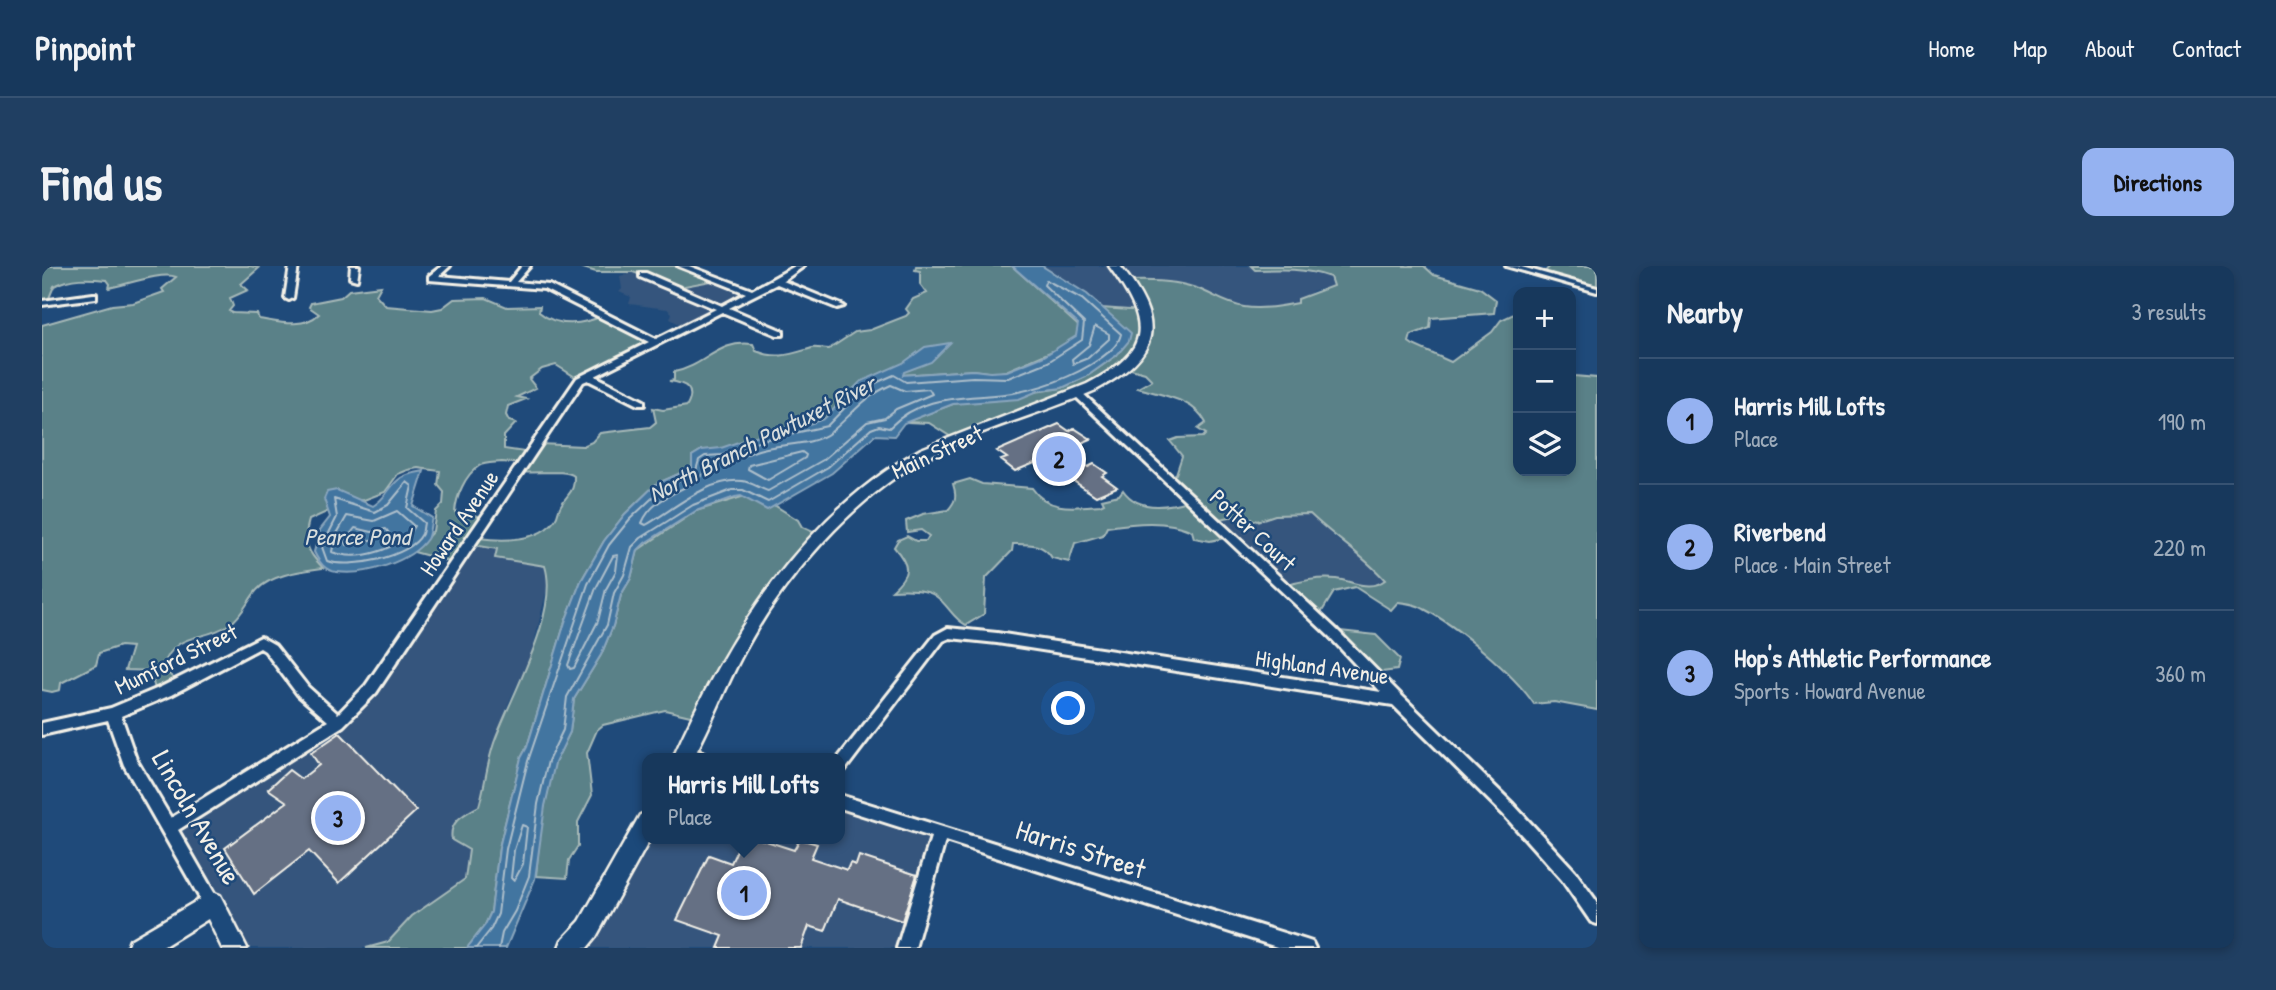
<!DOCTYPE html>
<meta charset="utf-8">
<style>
body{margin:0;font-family:"Patrick Hand",sans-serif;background:#203f62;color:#f1f3f6}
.controls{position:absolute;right:21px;top:21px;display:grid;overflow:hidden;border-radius:14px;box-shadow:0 4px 10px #0003}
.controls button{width:63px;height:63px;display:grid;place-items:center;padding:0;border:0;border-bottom:2px solid #365272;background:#17385c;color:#f1f3f6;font:35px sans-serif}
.you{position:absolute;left:1027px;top:443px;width:24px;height:24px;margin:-18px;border:5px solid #fff;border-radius:50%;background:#1a73e8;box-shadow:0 0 0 10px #1a73e833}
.badge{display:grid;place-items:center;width:46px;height:46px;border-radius:50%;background:#95b2f1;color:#111;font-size:23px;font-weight:700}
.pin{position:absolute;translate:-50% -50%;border:4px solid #fff;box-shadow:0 2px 7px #0006}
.popup{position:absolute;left:600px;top:487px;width:203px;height:91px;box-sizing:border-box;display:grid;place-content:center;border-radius:14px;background:#17385c;filter:drop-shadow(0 2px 5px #0005);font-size:23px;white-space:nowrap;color:#9eacbb}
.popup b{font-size:26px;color:#f1f3f6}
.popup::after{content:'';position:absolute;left:50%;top:100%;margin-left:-14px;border:14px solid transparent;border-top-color:#17385c}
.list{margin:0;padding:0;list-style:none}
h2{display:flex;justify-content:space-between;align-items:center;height:91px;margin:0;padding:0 28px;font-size:30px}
h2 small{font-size:23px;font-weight:400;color:#9eacbb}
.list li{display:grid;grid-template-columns:46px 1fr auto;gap:21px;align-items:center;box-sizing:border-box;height:126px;padding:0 28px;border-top:2px solid #365272}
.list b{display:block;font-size:26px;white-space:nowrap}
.list p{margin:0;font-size:23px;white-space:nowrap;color:#9eacbb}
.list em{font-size:23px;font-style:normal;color:#9eacbb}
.icon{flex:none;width:38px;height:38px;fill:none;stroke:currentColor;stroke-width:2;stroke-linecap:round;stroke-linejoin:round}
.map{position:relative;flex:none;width:1555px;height:682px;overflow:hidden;border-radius:14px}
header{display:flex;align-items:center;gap:42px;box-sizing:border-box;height:98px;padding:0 35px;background:#17385c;border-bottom:2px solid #365272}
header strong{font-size:33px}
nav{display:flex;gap:38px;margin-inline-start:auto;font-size:24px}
.intro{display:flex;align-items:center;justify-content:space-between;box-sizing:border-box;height:168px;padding:0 42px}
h1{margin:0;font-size:49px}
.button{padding:18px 32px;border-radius:14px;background:#95b2f1;color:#111;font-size:24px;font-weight:700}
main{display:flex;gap:42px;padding:0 42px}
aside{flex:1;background:#17385c;border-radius:14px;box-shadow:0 4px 10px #0003}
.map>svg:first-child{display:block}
.built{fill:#34557d}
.green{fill:#5a8188;stroke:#a7b9b8;stroke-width:2;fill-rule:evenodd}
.water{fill:#4374a0;stroke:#8aa6bd;stroke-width:2}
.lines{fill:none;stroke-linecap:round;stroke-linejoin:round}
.shore{stroke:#adbfcb;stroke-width:2}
.building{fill:#657084;stroke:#f4f1e8;stroke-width:2}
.street-casing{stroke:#f4f1e8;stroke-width:6}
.secondary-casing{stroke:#f4f1e8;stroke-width:5}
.street{fill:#1f4a7a;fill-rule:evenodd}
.secondary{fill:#1f4a7a;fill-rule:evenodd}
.labels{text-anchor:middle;stroke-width:5;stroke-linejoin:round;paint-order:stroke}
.street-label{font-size:23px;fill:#f4f1e8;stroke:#1f4a7a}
.water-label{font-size:24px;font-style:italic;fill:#d9dedd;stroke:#1f4a7a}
.near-street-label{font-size:28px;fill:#f4f1e8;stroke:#1f4a7a}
</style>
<header>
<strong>Pinpoint</strong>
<nav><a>Home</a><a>Map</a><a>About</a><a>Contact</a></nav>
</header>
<div class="intro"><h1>Find us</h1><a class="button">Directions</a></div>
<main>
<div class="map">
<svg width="1555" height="682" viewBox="0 0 1555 682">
<rect width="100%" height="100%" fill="#1f4a7a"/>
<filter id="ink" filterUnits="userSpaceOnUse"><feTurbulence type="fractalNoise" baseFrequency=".0143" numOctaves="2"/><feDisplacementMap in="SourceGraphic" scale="14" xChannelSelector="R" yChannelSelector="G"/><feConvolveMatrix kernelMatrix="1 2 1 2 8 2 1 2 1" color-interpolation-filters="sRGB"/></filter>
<g filter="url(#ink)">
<path class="built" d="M1000 0H1209L1213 4 1247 3 1288 11 1291 20 1271 25 1256 37 1224 42 1203 41 1175 34 1158 23 1101 15V45L1059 42 1031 19Z
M593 6 636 21 675 14 711 27 641 60 628 53 630 47 625 43 587 38 589 31 577 26 580 23 578 10Z
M1257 246 1269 248 1294 273 1328 297 1343 314 1339 317 1314 321 1293 313 1258 315 1243 320 1172 254 1198 249 1215 255 1233 249Z
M432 279 456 283 453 292 503 300 507 314 489 390 466 438 437 540 416 552 427 584 423 613 370 650 346 676 324 682H194L129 566 299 455Z
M798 535 886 569 858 682H521L606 573H798Z"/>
<path class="green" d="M0 0H208L217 2 199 18 206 24 188 32 191 40 187 45 191 47 215 48 217 53C237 56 261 63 277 48L267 41 269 37 299 31 307 24 339 20 334 29 344 40 390 44 400 42 412 33 444 32 465 41 498 40 497 46C516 62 541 59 562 49L612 75 538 114 514 99 500 103 487 113 494 122 475 131 484 133 466 140 464 149 467 155 474 157 462 170V183L489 187 498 178 541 180 550 176 558 167 608 161 614 156 611 142 621 144 645 140C654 123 644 117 627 115L632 114V106C664 100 676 73 711 78L714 85C736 94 749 88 770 82 775 81 781 83 787 83L813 66 828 64 864 50 867 47 864 43 871 33 885 27 878 18V5L873 4 874 0H970L1042 65 1020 81 964 105 952 107 931 104 845 110 802 144 779 155 687 183 660 184 650 190V202L614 218 583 248 562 275 539 315 523 356 485 481 479 492 457 582 449 646 443 659 425 682H324L346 676 370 650 423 613 427 584 410 574C406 555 423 548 437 540 443 520 445 497 452 477 468 431 518 348 503 300L453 292 455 283 432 279 416 298 372 286 391 265 394 245 401 238 402 226 396 219 398 205 376 202 366 204 356 208 343 226 322 234 299 235 287 245 267 254C260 277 266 286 281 302 261 305 230 308 215 324 206 334 200 350 188 358 158 378 136 362 120 402L137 417 115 430 111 416 115 405 83 404 90 381 78 380 57 387 54 399 19 417 18 424 10 426 0 424V59L70 39 91 37 122 26 120 23 134 11C120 5 84 19 67 22L68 18 65 14C46 12 29 11 12 20L5 37 0 38ZM460 196 481 198 479 206C493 208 524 203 532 210 532 228 527 225 519 239 516 243 517 249 513 254 497 276 460 275 436 272L447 252 413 246C414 231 423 209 437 200 443 196 453 197 460 196Z
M535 0H640L675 14 632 22 591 6H554Z
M1209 0H1382L1392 9 1438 22 1454 34 1452 47 1389 52 1388 62 1369 69 1367 76 1371 79 1409 96 1450 66 1459 54 1476 46V205H1529V107L1532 110 1555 112V444L1512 436 1492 438C1471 407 1415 360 1382 343 1374 338 1365 337 1356 336L1349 344 1313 321 1292 326 1276 352 1243 320C1257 315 1278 311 1294 313 1311 315 1327 326 1343 314 1321 289 1293 272 1268 248L1233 249 1215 255 1198 249 1173 254 1188 271 1168 275 1152 272 1150 265C1124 253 1092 257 1065 261L1061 269 1033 277 1027 296 1010 292C1002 277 987 278 971 278L970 285 944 312 942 348 924 359C911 353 906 339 895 331 884 322 863 323 850 324 868 308 869 301 852 281L856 274 865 270 874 275H884L887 270 879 264 865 266 864 255 881 248 906 244C914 235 915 230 911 218L928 213 940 218 990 222C1006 246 1033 241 1058 239L1062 237 1060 233 1077 229 1081 224C1096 246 1126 241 1148 234L1126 210 1134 208 1140 190 1128 175 1136 172 1161 171 1164 168 1156 163 1164 157C1153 133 1119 129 1096 122L1110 114 1103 107 1082 101 914 174 887 157 864 156 911 138 1020 122 1044 111 1075 89 1070 51 1059 42 1101 45 1086 15C1108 14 1137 15 1157 23 1172 29 1184 38 1202 41 1220 44 1238 40 1256 37V33L1291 20 1288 11C1263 2 1239 3 1213 4Z
M1508 0H1555V24L1501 8Z
M703 230 732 239 756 254 760 261 782 271 744 312 657 452 623 444 561 459 555 464 545 487 550 529 536 556V580L527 594 525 612 494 610 499 556 512 498 528 466 532 433 559 389 571 360 579 329 589 312 596 284 654 245Z
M1289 364 1334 369 1358 393 1355 404 1332 407Z"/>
<path class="water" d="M970 0H1000L1045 28 1089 67 1087 75 1075 89 1044 111 1020 122 996 125 977 133 911 138 862 157 852 170 833 169 790 207 725 244 699 230 693 231 654 245 603 277 596 284 589 312 579 329 571 360 559 389 532 433 528 466 513 497 503 540 493 613 464 682H425L443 659 449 646 457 582 479 492 485 481 523 356 539 315 562 275 583 248 614 218 650 202V190L660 184 679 182 734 163 764 159 782 153 818 116 861 97 883 81 908 77 889 96 862 106 861 109 931 104 948 106 965 105 1002 90 1034 70 1036 58Z
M382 205 371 240 390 252C388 258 388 268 385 273 369 296 322 310 295 306 283 305 277 296 272 286L278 264 288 251 282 233 285 226 295 224 331 240C343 233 345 224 355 215 362 208 373 207 382 205Z"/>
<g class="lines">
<path class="shore" d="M1053 60 1067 68V73L1046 92 1031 98 1030 93 1047 79Z
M849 119 863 125 887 123 890 128 854 143 843 152 825 156 781 194 726 225C717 222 709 216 700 215 666 212 632 243 604 259L600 257C613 225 653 227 668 198 688 198 701 188 720 183 742 177 771 180 789 166 812 147 820 132 849 119Z
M760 186 764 189 763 192 726 214 706 203 707 199Z
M365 216 370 220 365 242 382 257C381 261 381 265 380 268 368 292 307 303 285 295L280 281 295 251 292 233 333 246 346 239Z
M355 245 372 260C357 284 317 296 290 286L293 271 305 250 332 255Z
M313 262 330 266 344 263 347 267 342 271 305 279 303 275Z
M576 289 574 305 564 323 556 355 532 402 528 403 526 399 554 322 571 290Z
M480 559 485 561 481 598 472 615 469 612 472 584Z
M434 682 449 663 456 648 464 583 486 495 546 318 567 279 588 253 623 220 653 208 657 194 663 190 681 189 716 175 785 160 822 122 852 109 864 116 931 111 966 112 1006 96 1040 74 1042 57 1002 19 1004 14 1040 33 1079 68C1076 80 1068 85 1059 92 1032 111 996 124 963 128 920 133 880 128 847 162L837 160 829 163 786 201 726 236 701 224H690L651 239 599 272 590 281 582 309 572 327 565 359 525 431 521 464 506 495 496 538 487 610 473 645 460 667 457 682"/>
</g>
<path class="building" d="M1017 158 1027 165 1032 162 1049 173 1022 184 1046 201 1052 198 1065 207 1060 210 1075 221 1054 230 1000 194 973 205 959 194 965 192 955 185Z
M298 467 374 545 297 617 267 585 212 628 183 582 245 536 226 523 247 504 259 513 277 499 269 487Z
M700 573H718L752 584 758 573 775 578 769 592 805 604 808 597 814 599 817 590 875 609 860 655 796 633 783 665 767 660 759 682H676L681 670 635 654 667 589 689 597Z"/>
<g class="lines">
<defs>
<path id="street" d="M248 0H256L251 32 247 34 243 32Z
M309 0H317L315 14 308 12Z
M400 0H408L397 10 467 16 480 0H488L474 16 507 19 614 73 674 43 598 11V7H604L680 40 704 27 636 0H647L710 24 753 0H762L741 15 802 40 795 42 735 18 687 42 741 65V69H735L680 46 553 110 602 135V139H596L546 114 541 116 334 427 301 460 136 564 178 637 176 643 170 645 164 643 82 499 66 454 0 469V457L69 442 119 421 219 371 233 379 266 421 296 448 324 419 535 112 607 76 502 23 387 14V10ZM218 382 223 385 256 429 286 455 129 552 94 493 79 450 129 429Z
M1464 0H1476L1555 22V26Z
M51 28H54V32L0 39V35Z
M1035 124 1038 125 1295 364 1360 430 1471 538 1532 604 1555 636V658L1549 656 1520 614 1461 548 1351 439 955 377 908 372 901 375 803 504 798 506V492H796L893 369 906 362 955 367 1339 426 1287 370 1032 129 1030 127Z
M644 481 665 488 667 492 639 491 637 487 639 483Z
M798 529 1264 674 1270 676 1273 682H1238L903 575 873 682H855L889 571 798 542Z"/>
<path id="secondary" d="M1067 0H1078C1124 56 1120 89 1054 124 1000 148 939 162 886 191 812 231 741 313 702 386 683 421 670 458 651 492H631C685 371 759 250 879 183L1045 118C1112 84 1108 56 1067 0Z
M606 546V573H608L554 671 545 682H517L520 674 538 655 598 549Z
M170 626 178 629 205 682H180L166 653 119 682H85L88 674Z"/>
</defs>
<use href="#street" class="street-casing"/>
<use href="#secondary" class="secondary-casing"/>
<use href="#street" class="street"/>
<use href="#secondary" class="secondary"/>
</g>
</g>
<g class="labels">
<g class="street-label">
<text transform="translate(895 186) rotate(-25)" y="8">Main Street</text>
<text transform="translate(417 257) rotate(-56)" y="8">Howard Avenue</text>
<text transform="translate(1211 264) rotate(43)" y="8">Potter Court</text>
<text transform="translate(134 393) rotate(-26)" y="8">Mumford Street</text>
<text transform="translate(1280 401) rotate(8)" y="8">Highland Avenue</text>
</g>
<g class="water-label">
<text transform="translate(720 173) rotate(-27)" y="8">North Branch Pawtuxet River</text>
<text x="315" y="279">Pearce Pond</text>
</g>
<g class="near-street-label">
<text transform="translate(155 551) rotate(60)" y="10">Lincoln Avenue</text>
<text transform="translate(1039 583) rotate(18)" y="10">Harris Street</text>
</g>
</g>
</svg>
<div class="controls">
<button>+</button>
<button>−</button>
<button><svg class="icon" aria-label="layers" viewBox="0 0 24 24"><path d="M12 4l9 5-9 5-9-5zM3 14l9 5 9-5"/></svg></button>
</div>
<div class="you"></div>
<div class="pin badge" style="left:702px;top:627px">1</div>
<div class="popup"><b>Harris Mill Lofts</b>Place</div>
<div class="pin badge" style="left:1017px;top:193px">2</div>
<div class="pin badge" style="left:296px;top:552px">3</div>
</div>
<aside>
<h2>Nearby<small>3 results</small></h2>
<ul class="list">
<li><span class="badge">1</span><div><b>Harris Mill Lofts</b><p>Place</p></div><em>190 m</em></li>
<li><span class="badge">2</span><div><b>Riverbend</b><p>Place · Main Street</p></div><em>220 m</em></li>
<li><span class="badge">3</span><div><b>Hop's Athletic Performance</b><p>Sports · Howard Avenue</p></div><em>360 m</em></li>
</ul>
</aside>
</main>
